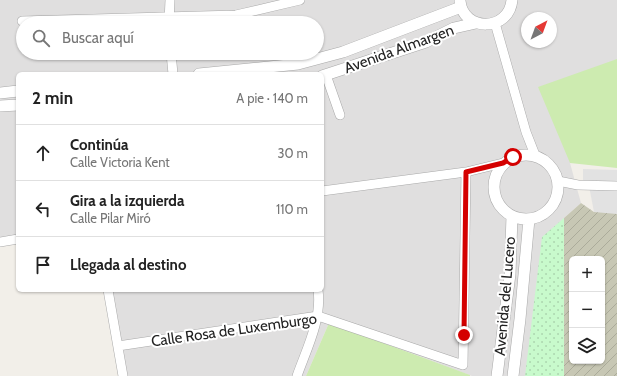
<!DOCTYPE html>
<html lang="es">
<meta charset="utf-8">
<style>
body{margin:0;font-family:Cabin,sans-serif;background:#f6f6f6;color:#222}
.controls{position:absolute;right:12px;bottom:12px;display:grid;overflow:hidden;border-radius:6px;box-shadow:0 1px 3px #0004}
.controls button{width:36px;height:36px;display:grid;place-items:center;padding:0;border:0;border-bottom:1px solid #e0e0e0;background:#fff;color:#222;font:20px sans-serif}
.compass{position:absolute;left:521px;top:12px;width:36px;height:36px;border-radius:50%;background:#fff;box-shadow:0 1px 3px #0004;rotate:41deg}
.stop{position:absolute;width:12px;height:12px;margin:-9px;border:3px solid #d40000;border-radius:50%;background:#fff}
.stop.end{background:#d40000;border-color:#fff;box-shadow:0 1px 4px #0008}
.list{margin:0;padding:0;list-style:none}
h2{display:flex;justify-content:space-between;align-items:center;height:52px;margin:0;padding:0 16px;font-size:17px}
h2 small{font-size:13px;font-weight:400;color:#767676}
.list li{display:grid;grid-template-columns:26px 1fr auto;gap:12px;align-items:center;box-sizing:border-box;height:56px;padding:0 16px;border-top:1px solid #e0e0e0}
.list b{display:block;font-size:15px;white-space:nowrap}
.list p{margin:0;font-size:13px;white-space:nowrap;color:#767676}
.list em{font-size:13px;font-style:normal;color:#767676}
.icon{flex:none;width:22px;height:22px;fill:none;stroke:currentColor;stroke-width:2;stroke-linecap:round;stroke-linejoin:round}
.map{position:relative;flex:none;width:617px;height:376px;overflow:hidden}
.search{position:absolute;background:#fff;box-shadow:0 1px 3px #0004;left:16px;top:16px;width:308px;height:44px;display:flex;align-items:center;gap:10px;box-sizing:border-box;padding:0 14px;border-radius:22px;color:#767676;font-size:15px}
.panel{position:absolute;background:#fff;box-shadow:0 1px 3px #0004;left:16px;top:72px;width:308px;height:220px;border-radius:6px}
.map>svg:first-child{display:block}
.residential{fill:#e0dfdf;fill-rule:evenodd}
.construction{fill:url(#construction-furrows);fill-rule:evenodd}
.grass{fill:#cdebb0}
.park{fill:url(#park-dots)}
.parking{fill:#e2e2e2}
.lines{fill:none;stroke-linecap:round;stroke-linejoin:round}
.minor-casing{stroke:#a9a9a9;stroke-width:10}
.tertiary-casing{stroke:#a9a9a9;stroke-width:12}
.minor{stroke:#fff;stroke-width:9}
.tertiary{stroke:#fff;stroke-width:11}
.route{stroke:#d40000;stroke-width:5}
.labels{text-anchor:middle;stroke-width:4;stroke-linejoin:round;paint-order:stroke}
.street-label{font-size:15px;fill:#222;stroke:#fff}
</style>
<div class="map">
<svg width="617" height="376" viewBox="0 0 617 376">
<defs>
<pattern id="construction-furrows" width="10" height="10" patternUnits="userSpaceOnUse"><rect width="10" height="10" fill="#c7c7b4"/><path d="M-1 1l2-2M0 10L10 0M9 11l2-2" fill="none" stroke="#abab9a"/></pattern>
<pattern id="park-dots" width="8" height="8" patternUnits="userSpaceOnUse"><rect width="8" height="8" fill="#c8facc"/><path d="M2 2h.1M6 6h.1" fill="none" stroke="#acd6af" stroke-width="1.8" stroke-linecap="round"/></pattern>
</defs>
<rect width="100%" height="100%" fill="#f2efe9"/>
<path class="residential" d="M0 0H617V62L570 163 581 203 564 218V376H472L329 323 306 376H121L106 290H322V74H18V239L0 242ZM527 18H551V42H527ZM23 23H317V53H23Z"/>
<path class="construction" d="M581 203 594 212H617V376H564V218ZM572 259H602V361H572Z"/>
<path class="grass" d="M617 59V168L570 163 538 87Z
M329 323 470 375V376H306Z"/>
<path class="park" d="M564 218V376H525L542 237Z"/>
<path class="parking" d="M583 169 617 170V214L594 212 589 186 586 187 583 180Z"/>
<g class="lines">
<defs>
<path id="minor" d="M22 21 236 15 300 0
M169 22 170 0
M495 23 526 132 535 155
M171 53 173 74
M326 75 340 115
M558 181 578 185 617 186
M322 191 466 172 503 163
M0 242 18 239
M108 290 123 376
M118 346 318 316 463 365 466 172
M297 376C307 348 322 319 318 290"/>
<path id="tertiary" d="M460 1C463 32 509 32 512 0
M199 74 298 64 343 52 461 7
M322 76 426 42 454 28 476 23
M0 93 18 91
M0 106 18 105
M494 187a32 32 0 1 1 64 0a32 32 0 1 1-64 0Z
M497 376 510 274 512 216
M513 376 520 319 529 219"/>
</defs>
<use href="#minor" class="minor-casing"/>
<use href="#tertiary" class="tertiary-casing"/>
<use href="#minor" class="minor"/>
<use href="#tertiary" class="tertiary"/>
</g>
<g class="lines">
<path class="route" d="M464 335 466 172 503 163 513 157"/>
</g>
<g class="labels">
<g class="street-label">
<text transform="translate(399 49) rotate(-20)" y="5">Avenida Almargen</text>
<text transform="translate(505 296) rotate(-85)" y="5">Avenida del Lucero</text>
<text transform="translate(234 330) rotate(-8)" y="5">Calle Rosa de Luxemburgo</text>
</g>
</g>
</svg>
<div class="controls">
<button>+</button>
<button>−</button>
<button><svg class="icon" aria-label="layers" viewBox="0 0 24 24"><path d="M12 4l9 5-9 5-9-5zM3 14l9 5 9-5"/></svg></button>
</div>
<svg class="compass" viewBox="-18 -18 36 36"><path d="M0-13l5 13h-10z" fill="#e53935"/><path d="M0 13l5-13h-10z" fill="#767676"/></svg>
<div class="stop" style="left:513px;top:157px"></div>
<div class="stop end" style="left:464px;top:335px"></div>
<div class="search"><svg class="icon" aria-label="search" viewBox="0 0 24 24"><circle cx="10" cy="10" r="6"/><path d="M15 15l6 6"/></svg>Buscar aquí</div>
<section class="panel">
<h2>2 min<small>A pie · 140 m</small></h2>
<ul class="list">
<li><svg class="icon" aria-label="ahead" viewBox="0 0 24 24"><path d="M12 20V5M6 11l6-6 6 6"/></svg><div><b>Continúa</b><p>Calle Victoria Kent</p></div><em>30 m</em></li>
<li><svg class="icon" aria-label="left" viewBox="0 0 24 24"><path d="M17 20v-9H6M10 6l-5 5 5 5"/></svg><div><b>Gira a la izquierda</b><p>Calle Pilar Miró</p></div><em>110 m</em></li>
<li><svg class="icon" aria-label="arrive" viewBox="0 0 24 24"><path d="M6 21V4h12l-3 4 3 4H6"/></svg><div><b>Llegada al destino</b></div></li>
</ul>
</section>
</div>
